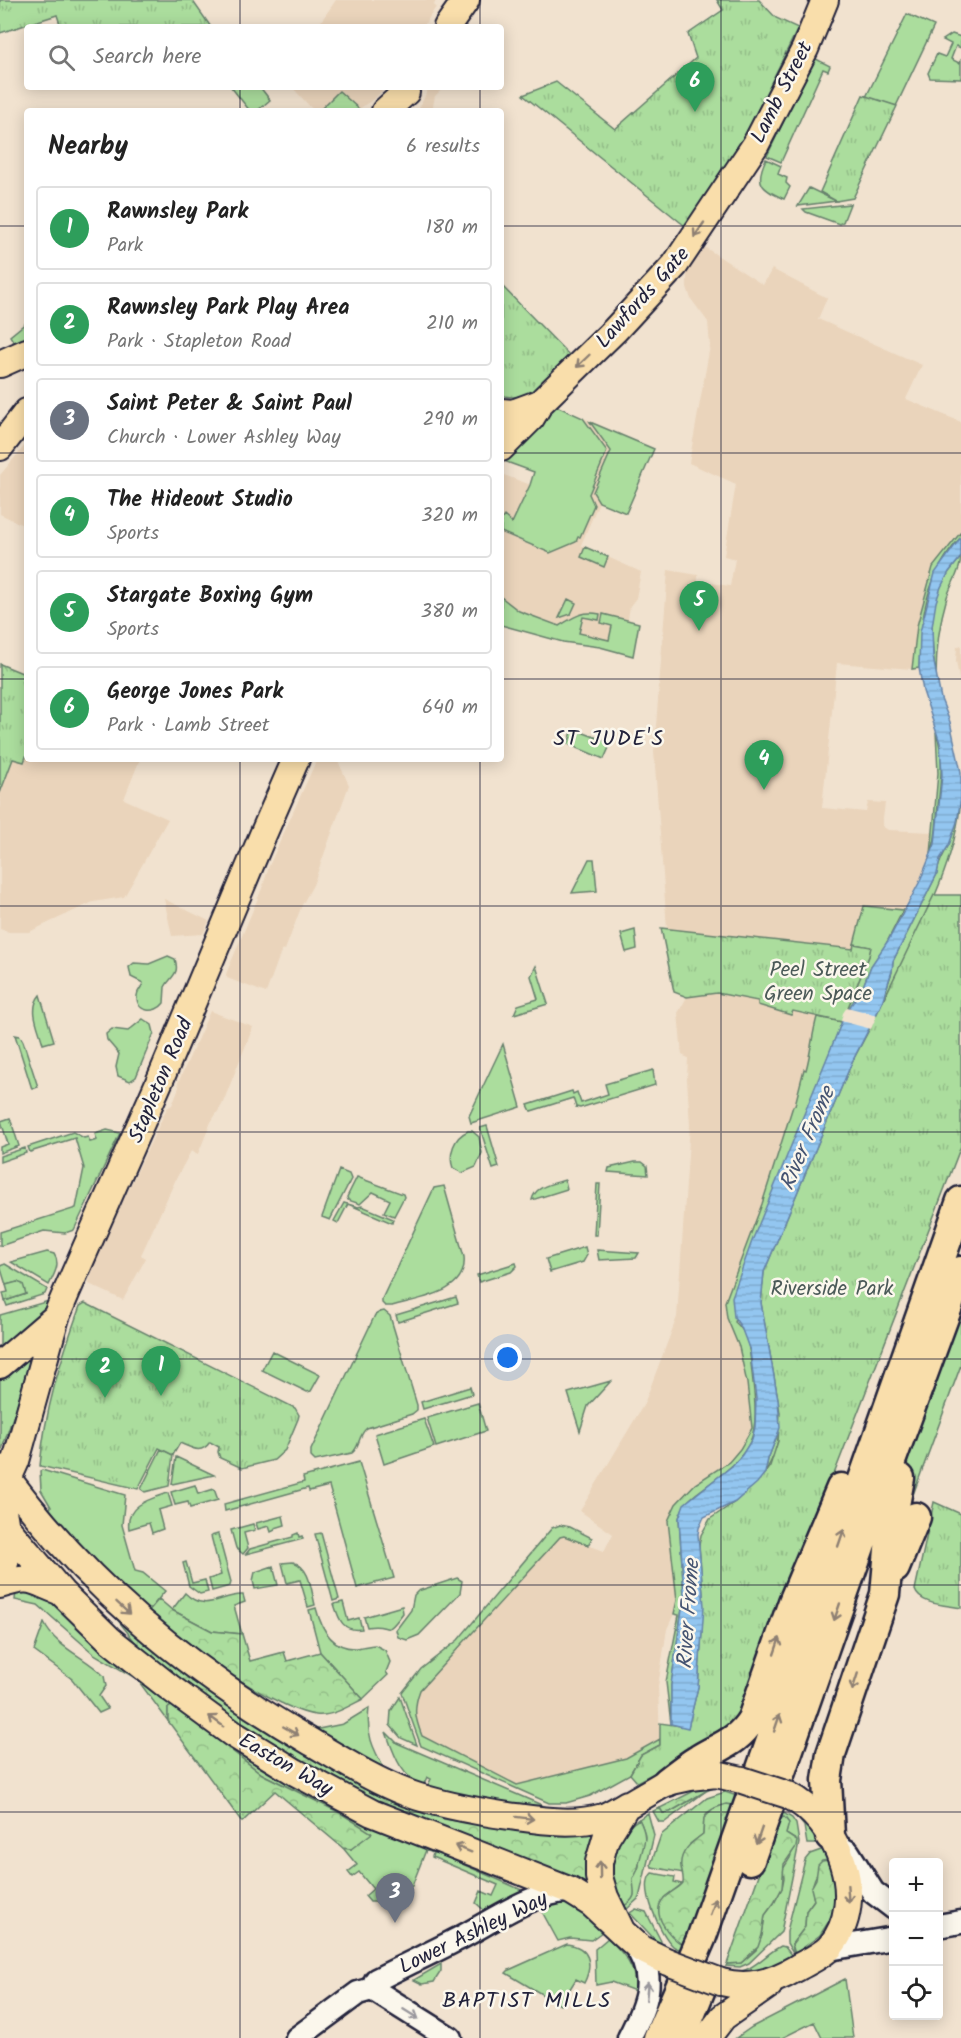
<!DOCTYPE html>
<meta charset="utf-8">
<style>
body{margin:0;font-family:Kalam,sans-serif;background:#f2f2f2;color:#222}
.controls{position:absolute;right:18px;bottom:18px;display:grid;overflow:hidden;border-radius:6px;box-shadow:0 3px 15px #0003}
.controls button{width:54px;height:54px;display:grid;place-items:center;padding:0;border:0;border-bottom:2px solid #e0e0e0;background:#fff;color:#222;font:30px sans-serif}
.you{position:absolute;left:508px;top:1358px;width:21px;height:21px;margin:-15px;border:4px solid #fff;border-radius:50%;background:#1a73e8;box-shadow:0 0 0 9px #1a73e833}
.badge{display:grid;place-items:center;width:39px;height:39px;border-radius:50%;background:#111827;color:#fff;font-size:20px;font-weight:700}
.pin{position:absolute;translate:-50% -50px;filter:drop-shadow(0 2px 3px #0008)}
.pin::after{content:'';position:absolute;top:32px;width:21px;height:18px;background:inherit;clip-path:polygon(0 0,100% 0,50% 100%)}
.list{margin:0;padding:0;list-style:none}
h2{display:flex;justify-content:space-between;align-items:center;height:78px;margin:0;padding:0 24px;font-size:26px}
h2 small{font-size:20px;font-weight:400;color:#767676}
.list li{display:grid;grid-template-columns:39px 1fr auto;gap:18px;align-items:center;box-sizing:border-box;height:84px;margin:0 12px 12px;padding:0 12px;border:2px solid #e0e0e0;border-radius:6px}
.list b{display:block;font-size:22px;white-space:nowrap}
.list p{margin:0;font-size:20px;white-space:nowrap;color:#767676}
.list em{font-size:20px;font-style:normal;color:#767676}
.icon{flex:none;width:33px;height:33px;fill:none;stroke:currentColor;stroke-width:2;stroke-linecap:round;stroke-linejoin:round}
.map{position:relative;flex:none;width:961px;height:2038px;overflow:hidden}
.search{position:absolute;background:#fff;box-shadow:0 3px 15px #0003;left:24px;top:24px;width:480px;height:66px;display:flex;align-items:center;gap:15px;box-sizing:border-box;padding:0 21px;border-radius:6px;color:#767676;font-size:22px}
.panel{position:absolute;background:#fff;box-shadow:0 3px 15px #0003;left:24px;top:108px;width:480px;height:654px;border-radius:6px}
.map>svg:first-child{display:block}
.built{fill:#ead4bb}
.grass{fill:#abdd9d;stroke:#66806c;stroke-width:1.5}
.forest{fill:url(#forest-crowns);stroke:#66806c;stroke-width:1.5}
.park{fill:url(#park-tufts);stroke:#66806c;stroke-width:1.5}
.water{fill:url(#water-rules);stroke:#6684a8;stroke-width:1.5}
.pier{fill:#f1e2cf}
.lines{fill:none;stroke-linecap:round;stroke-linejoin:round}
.secondary-casing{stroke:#22223b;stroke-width:27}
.primary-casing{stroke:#22223b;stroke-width:30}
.highway-casing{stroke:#22223b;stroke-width:33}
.secondary{stroke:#fbf7ec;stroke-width:22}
.primary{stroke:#f9deab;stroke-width:26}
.highway{stroke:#f9deab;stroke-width:28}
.primary-bridge-casing{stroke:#22223b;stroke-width:30;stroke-linecap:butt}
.primary-bridge{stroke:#f9deab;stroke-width:26}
.oneway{stroke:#8e8073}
.oneway2{stroke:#99979c}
.grid{fill:none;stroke:#22223b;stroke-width:1.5;stroke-opacity:0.55}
.labels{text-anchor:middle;stroke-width:5;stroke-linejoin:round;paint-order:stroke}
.street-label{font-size:21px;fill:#22223b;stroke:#fbf7ec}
.park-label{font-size:21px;fill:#4b5a58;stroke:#fbf7ec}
.neighbourhood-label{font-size:22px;letter-spacing:1.5px;fill:#22223b;stroke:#fbf7ec}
.water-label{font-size:22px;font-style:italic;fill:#445371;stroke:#fbf7ec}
</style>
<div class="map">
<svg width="961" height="2038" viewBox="0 0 961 2038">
<defs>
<pattern id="forest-crowns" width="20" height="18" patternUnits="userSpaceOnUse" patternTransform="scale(1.5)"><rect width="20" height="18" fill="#abdd9d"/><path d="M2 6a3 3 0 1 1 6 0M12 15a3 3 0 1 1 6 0" fill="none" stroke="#93bd88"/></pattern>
<pattern id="park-tufts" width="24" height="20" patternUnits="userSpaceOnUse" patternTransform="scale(1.5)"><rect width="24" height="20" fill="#abdd9d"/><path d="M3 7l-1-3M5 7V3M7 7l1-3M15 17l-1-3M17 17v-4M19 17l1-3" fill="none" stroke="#93bd88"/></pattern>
<pattern id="water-rules" width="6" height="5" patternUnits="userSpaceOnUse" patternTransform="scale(1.5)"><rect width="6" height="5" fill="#93c6f0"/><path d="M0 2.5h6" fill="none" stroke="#7eaacf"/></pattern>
</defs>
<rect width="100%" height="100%" fill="#f1e2cf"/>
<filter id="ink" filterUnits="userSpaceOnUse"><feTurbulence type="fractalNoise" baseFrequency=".0167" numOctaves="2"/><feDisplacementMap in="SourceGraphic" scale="12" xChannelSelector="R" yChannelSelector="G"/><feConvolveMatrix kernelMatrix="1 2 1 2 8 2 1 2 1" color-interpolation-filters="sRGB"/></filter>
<g filter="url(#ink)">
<path class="built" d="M336 0H436L434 5 436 7 423 27H317Z
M292 87H386L375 98 359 109 339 91 319 111H314Z
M429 87H444L435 96 433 106 434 110 418 111Z
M703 246 763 285 772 269 827 298 818 319 922 365 906 399 961 422V532L952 541 917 626 912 669 837 663 822 808 866 812 868 802 885 803 882 826 888 830 932 832 931 854 919 883 903 910 864 906 853 949 667 929 654 752 668 570 698 575V581L730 586 735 559 724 556 736 484 689 463 710 346 708 322 691 299 687 287V273Z
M554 405 654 449 626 513 599 502 581 545 641 572 636 598 630 606 628 619 639 623 633 656 600 647 563 642 501 625V474L531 485 534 472 501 461Z
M27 443V527L0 514V475Z
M961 645V690L956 661 957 647Z
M0 663 27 674V759H140L124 799 168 819 124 897 93 902 29 932H9L0 929Z
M317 759H337L349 785 313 885 302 905 285 950 282 949 266 993 227 978 226 974 263 886 269 866Z
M164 899 209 921 203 934 172 936Z
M717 993 759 1001 758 1005 791 1014 792 1011 842 1022 807 1108 793 1106 762 1204 725 1302 727 1318 739 1347 747 1383 752 1428 740 1449 729 1462 695 1484 676 1504 668 1521 677 1600 674 1614 667 1629 658 1686 660 1739 626 1758 517 1785 422 1736 416 1720 415 1704 420 1690 560 1537 564 1536 604 1551 613 1534 580 1511 644 1404 677 1317 690 1125 687 1079 688 1058 682 1055 678 1013 687 997Z
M210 1011 253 1027 222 1105 211 1122 198 1154 191 1151 176 1179 141 1255 146 1258 123 1300 89 1284V1281L98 1254 167 1108 172 1105 179 1087 178 1083Z"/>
<path class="grass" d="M907 14 934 26 896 106 866 97Z
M952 34 961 37V48L956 46 951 59 959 63 961 60V79L930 78 928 73 937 54 945 57 951 44 943 40Z
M814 58 830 66 828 71 823 69 781 162 767 156Z
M231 87H260L270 100 257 111H250Z
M339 91 359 109 355 111H319Z
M766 159 781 166 778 174 787 178 786 183 790 187 784 199C762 189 754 184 766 159Z
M809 188 836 201 798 206Z
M850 204 843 222 839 224 806 212 803 209Z
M27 322V338L15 344 10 336Z
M554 405 583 418 607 451 589 494 594 505 580 537H578L576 542 550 553 501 532V520L504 516 512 523 530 485 534 472 501 460Z
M590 422 654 449 626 513 599 502 593 492 611 451Z
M961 532V537C925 577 921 617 919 668L912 669 917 626 933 567Z
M585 547 608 557 604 567 581 557Z
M961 557C961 571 951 584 947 597 939 624 936 649 936 677 931 642 927 603 949 572 953 567 957 562 961 557Z
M501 597 519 611 559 626C574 617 582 610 600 614L599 620 583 617 579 633 609 640 612 626 601 623 603 614 639 623 633 656 600 647 563 642 501 625Z
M568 599 576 603 571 614 559 618Z
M573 729 611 743 604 759 568 744Z
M936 732C946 760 939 788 937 817 936 831 936 841 931 854L938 773Z
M961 798C955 873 913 939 881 1005L892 972 893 961 937 874C938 863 943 856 948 846 955 832 958 814 961 798Z
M589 859H594L597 891 572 893Z
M864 906 903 910 885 946 871 966 862 989 845 1014 869 956 870 947 854 944Z
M635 930 637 949 626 952 621 934Z
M168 956 175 959C180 975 171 976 165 987L164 1003C156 1014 136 1013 137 996 137 990 142 988 143 983L131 977 129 967 134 963 149 964Z
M536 966 548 1004 514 1014 518 1005 538 999 531 976Z
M40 995 54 1041 43 1044C39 1028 28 1009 40 995Z
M817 1017 842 1022 793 1143 735 1322C750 1334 750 1356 752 1373 760 1440 756 1450 701 1490 690 1498 683 1504 679 1518L684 1595 671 1685V1724L666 1682 679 1615 674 1614 677 1600 668 1521 676 1504 695 1484 729 1462 740 1449 752 1428 747 1383 739 1347 727 1318 725 1302 762 1204 793 1106 795 1105 804 1069 806 1070C811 1052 812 1035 817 1017Z
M143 1019 152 1025 154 1033 136 1077 130 1081 118 1076 116 1067 119 1054 107 1040 106 1034 112 1029 128 1031Z
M15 1035 20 1036 23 1041 38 1087 32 1089Z
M503 1044 521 1107 471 1123 469 1116Z
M653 1070 655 1085 580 1108 576 1107 573 1098 531 1111 528 1105 572 1091 573 1094 577 1092 581 1103 608 1094 605 1084Z
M10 1118 19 1146 0 1153V1147L8 1144 1 1121Z
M487 1126 499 1167 493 1169 480 1128Z
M107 1130 120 1133 74 1230 65 1233 44 1231 0 1246V1232L76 1208 84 1168 75 1138 30 1152 28 1147 73 1132 84 1138 88 1137 90 1142 97 1140 95 1134Z
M468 1131H472L479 1137 482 1153 476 1167 462 1173 453 1168C448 1154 454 1137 468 1131Z
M25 1148 26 1153 0 1162V1156Z
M635 1162H642L647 1166 648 1175 608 1172 609 1168Z
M339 1170 349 1174 351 1179 330 1220 322 1217Z
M357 1177 403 1194 404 1197 394 1216 384 1212 390 1200 373 1192 360 1204 348 1200 347 1197Z
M565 1180 567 1189 532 1200C535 1186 552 1184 565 1180Z
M597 1184H600L597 1235H594Z
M444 1186 464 1257C468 1294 418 1298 392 1306H385L382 1303V1299L434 1188Z
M344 1203 358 1207 362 1206 393 1219 392 1223 348 1204 338 1223 334 1221Z
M585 1247 587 1255 583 1262 550 1272 546 1259Z
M597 1250 639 1253 636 1258 599 1260Z
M47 1252 54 1254C61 1264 54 1274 49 1285L11 1262Z
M516 1263 517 1266 511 1272 479 1282 477 1275Z
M5 1264 47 1289 45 1294 7 1306 5 1301 26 1294 18 1282 6 1285 0 1266Z
M961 1289V1365L904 1519 905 1470Z
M456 1297 458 1303 398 1322 396 1315Z
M52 1300 32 1327 0 1356V1315Z
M380 1312 384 1311 390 1316 417 1405V1410L412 1414 367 1428C358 1435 360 1447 352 1453L315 1461 311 1457V1450L375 1315Z
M37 1347 1 1452 0 1453V1379Z
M272 1351 320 1375 311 1391 307 1392 262 1370Z
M611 1381 588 1406 580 1431 568 1393Z
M470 1387 472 1394 423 1409 421 1402Z
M478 1403 486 1431 436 1447 427 1418Z
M424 1419 434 1447 384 1464 375 1434Z
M780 1428 776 1451 765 1473 768 1459Z
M161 1449 173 1455 169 1486 145 1492 141 1489Z
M176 1457 214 1475 172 1484Z
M359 1462 394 1578 357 1588 329 1486 309 1491 308 1488 225 1511 224 1504 304 1482 303 1477Z
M42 1470 125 1495 122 1525 135 1571 143 1573 165 1591 146 1614 102 1572 48 1510 51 1507 41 1490 40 1471Z
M195 1485 198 1494 214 1489 218 1500 190 1508 188 1502 175 1505 171 1492Z
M168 1493 172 1506 158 1510 163 1529 152 1533 149 1523 129 1529C125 1505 150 1499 168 1493Z
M283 1516 285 1525 275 1528V1530L271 1532 269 1526 258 1529 256 1523Z
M253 1524 255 1530 244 1533 248 1548 243 1554 236 1548 231 1530Z
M560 1525 570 1527 592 1538 588 1545 564 1536 560 1537 420 1690C413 1709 415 1718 422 1736L517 1785 626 1758 660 1739V1745L641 1755 630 1774 590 1796 566 1803H549L421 1746 402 1693 421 1669 458 1640 552 1528Z
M298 1533 299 1537 302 1536 303 1539 246 1554 250 1549 293 1537V1535Z
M321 1533 339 1599 333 1601 315 1534Z
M218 1534 231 1582 230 1586 212 1591 209 1579 221 1575 211 1536Z
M186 1562 192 1583 205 1580 208 1592 200 1594 189 1586 183 1563Z
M293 1562C310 1567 311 1589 315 1605L308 1607 300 1580 287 1583 282 1563Z
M273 1566 278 1585 255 1589 253 1581 255 1572Z
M457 1578 462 1581 460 1593 419 1635 407 1640 398 1637 396 1630 411 1610 414 1595 418 1591Z
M33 1586 412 1842 524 1891 486 1912 476 1903 481 1891 493 1896 498 1885 432 1857 433 1853 426 1850 412 1886 381 1902H370L365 1896 373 1889 359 1872 352 1877 348 1872 357 1865 343 1848 351 1849 342 1814 262 1774 187 1716 168 1708V1721L137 1679 94 1654 38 1605 15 1600 16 1592Z
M185 1593C206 1614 221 1594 243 1595L245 1602 234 1606 242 1634 212 1631 172 1610Z
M343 1602 348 1621 359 1618 362 1629C343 1632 339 1620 334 1604Z
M402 1606 403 1613C383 1640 392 1622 367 1627L364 1617Z
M316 1608C321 1628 331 1649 356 1648 362 1648 368 1645 375 1645L385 1650 390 1662 386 1672 388 1675 363 1699 320 1652 309 1610Z
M44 1623C56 1648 86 1657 104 1676L106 1686 99 1696 108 1709 99 1713 72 1679 34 1651Z
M400 1697 417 1745 401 1738 390 1725 391 1711Z
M369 1708C366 1734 372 1747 385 1770L370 1768 314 1730 343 1724Z
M386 1732 397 1743 544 1806 541 1807 477 1799 427 1787 431 1779 427 1777 423 1786C400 1776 394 1754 386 1732Z
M706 1791 665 1822H659L653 1811 660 1808 663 1813 670 1812Z
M725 1792 737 1796 733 1805C723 1804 708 1808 704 1819 703 1824 704 1829 703 1834L690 1844 683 1873 652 1867 651 1864 661 1835 707 1798Z
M782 1812 792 1818 796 1824 799 1843 781 1932 749 1963 740 1967 726 1966 727 1964 741 1963 756 1950 762 1935 765 1915 774 1903 782 1888 784 1878 783 1869 790 1858 796 1840 786 1834 788 1822 786 1819H779Z
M793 1812 800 1813 821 1844H807L804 1826Z
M648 1813 654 1835 639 1898 627 1909 624 1906C642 1894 629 1891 633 1877 634 1874 637 1872 638 1869 641 1862 637 1867 639 1860 644 1840 649 1840 639 1819Z
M824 1849 829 1860C816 1873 809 1883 814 1900L806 1911 805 1927 792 1944 794 1955 787 1943V1931L805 1860 810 1854Z
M652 1873 675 1877 674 1882 682 1884 664 1898 683 1945 681 1950C679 1949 675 1948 673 1946 661 1936 638 1886 652 1873Z
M568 1902 577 1906 602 1932 591 1940 570 1938 558 1941 540 1908 547 1904Z
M636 1909 646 1912 661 1941 660 1945 630 1913Z
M608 1938C624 1954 637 1967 635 1991L611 1982 596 1985 595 1949Z
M567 1944C589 1947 594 1963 584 1983L576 1979 560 2005 506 1973 509 1970Z
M781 1946 785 1947 792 1956 782 1963 756 1975 732 1972C754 1972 763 1955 781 1946Z
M441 1964V1971L434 1982 422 1984 414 1980Z
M845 1979 853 2038H822L814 2022 782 2038H736L752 2027Z"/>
<path class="forest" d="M159 1599 172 1610 212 1631 242 1634 250 1661 284 1652 287 1661 320 1652 363 1699C349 1706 332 1717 316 1715 304 1714 292 1708 281 1703 232 1679 190 1647 146 1614Z
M118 1612 368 1787 444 1819 493 1827 548 1832 602 1827 590 1890 513 1864 285 1761 147 1657 113 1614Z
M173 1705 262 1774 342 1814 372 1833 351 1849 343 1848 275 1791 242 1822 168 1721V1708Z
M721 1785 706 1791 670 1812 663 1813 660 1808 698 1789Z
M726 1804 733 1805 683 1945C670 1937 649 1914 664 1898 670 1892 678 1889 683 1883 684 1877 682 1873 681 1867 679 1852 692 1842 703 1834L704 1818 715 1808Z
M784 1817 789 1823 786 1834 797 1841 796 1847 784 1864 782 1888 774 1903 765 1915 762 1935 758 1947 741 1963 727 1964 779 1819Z
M639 1819C648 1837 645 1841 640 1859 638 1867 639 1871 633 1878 633 1893 639 1896 624 1906 602 1877 608 1838 639 1819Z
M829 1860 837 1889 833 1915 820 1935 795 1954 792 1944 805 1927 806 1911 814 1900 811 1888 816 1879 818 1865 822 1861Z"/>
<path class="park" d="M0 0H192L211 27H61L57 15 0 33Z
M717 0H759L776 18 798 28 743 140 685 226 523 95 556 82 615 129 696 58 688 34 723 10Z
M863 95 897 106 853 198 836 201 820 192Z
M501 285 570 356C550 376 531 405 501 395Z
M0 664 27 675V754L24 762 13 759 0 793Z
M934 895H961V1146L807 1544 739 1714 725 1733 708 1744 637 1782 630 1774 641 1755 660 1745V1723L688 1727 698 1687 702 1631 703 1595 699 1545 701 1535 710 1519 735 1502 765 1473 770 1466 778 1441 780 1413 778 1399 761 1303 764 1272 852 1062 869 1030Z
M661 928 853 949 854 944 871 947 869 956 842 1022 793 1011 791 1015 758 1005V1001L717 993 687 997 674 992Z
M17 1282 23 1284 26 1294 5 1301 3 1293 8 1292 6 1285Z
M85 1303 295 1408 299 1415 298 1419 285 1450 274 1460 242 1468 220 1458 218 1452 219 1447 210 1442C201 1455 192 1448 180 1443L173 1455 159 1448 138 1489 40 1466C45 1409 61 1359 80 1306Z
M934 1502 961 1514V1608C947 1605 920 1605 915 1590Z"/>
<path class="water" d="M961 537V557L949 572 941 587 936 602 932 627 933 657 941 699 950 722 961 772V798L957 822 949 845 940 859 937 874 893 961 892 971 881 1005 852 1062 764 1272 761 1303 778 1399 780 1428 768 1459 765 1473 757 1483 735 1502 704 1517 699 1528 698 1534 704 1606 698 1687 688 1728 671 1724V1685L684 1595 679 1518 684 1504 732 1466 742 1455 752 1439 755 1427 756 1398 750 1351 741 1327 734 1317 732 1297 752 1241 845 1014 862 989 871 966 889 939 919 883 935 844 942 775 940 743 923 691 919 668 920 632 935 573Z"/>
<path class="pier" d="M847 1007 877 1015 871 1029 841 1021 843 1013Z"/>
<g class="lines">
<defs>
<path id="secondary" d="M834 1844 848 1852 873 1892 894 1908
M938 1926 961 1922
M829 1949 894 1938
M372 1989 376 1980C403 1966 431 1953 458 1939 491 1922 535 1890 571 1891
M372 1989 450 2038
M297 2038 358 1993 372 1989
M629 2038C646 2005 659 1976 633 1943"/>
<path id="primary" d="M447 27 466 0
M385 111 406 92
M0 364 27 352
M501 412 513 413 540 403
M0 447 27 412
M501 448 531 418 540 403 615 330 675 265 756 144 805 49 825 0
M0 1365 56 1317
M0 1468C84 1584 187 1670 311 1742 342 1760 373 1780 407 1793 440 1805 474 1811 509 1816 539 1820 573 1826 603 1817 611 1814 620 1808 627 1804
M8 1479 16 1461 56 1317 67 1291 160 1080 262 837 296 759
M0 1496C6 1524 12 1552 0 1578
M0 1520 62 1593 110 1640 169 1687 233 1734 295 1772 372 1813 571 1891 592 1904 622 1932
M0 1585C31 1575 30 1580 59 1591
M668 1962 641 1949 622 1932 605 1897 599 1877V1862L606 1838 626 1806 667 1782 690 1777 716 1774 742 1780
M721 1982C748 1989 771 1983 795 1969 805 1963 822 1956 830 1947 870 1900 838 1820 788 1795
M707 2038 723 2017 769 1985"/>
<path id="highway" d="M895 1568 916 1517
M667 1782C677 1774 687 1766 699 1759 720 1746 738 1742 752 1719L793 1602 841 1488
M830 1836 827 1780 831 1754 885 1594 891 1527 900 1478
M750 1860 864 1535 961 1271
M658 2038 701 1939 961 1201
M681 2038 705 1979"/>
</defs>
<use href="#secondary" class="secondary-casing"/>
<use href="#primary" class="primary-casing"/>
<use href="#highway" class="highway-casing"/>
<use href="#secondary" class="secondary"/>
<use href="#primary" class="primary"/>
<use href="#highway" class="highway"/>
<defs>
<path id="primary-bridge" d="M742 1780 788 1795
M668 1962 721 1982"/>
</defs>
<use href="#primary-bridge" class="primary-bridge-casing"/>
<use href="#primary-bridge" class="primary-bridge"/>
</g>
<defs><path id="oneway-shaft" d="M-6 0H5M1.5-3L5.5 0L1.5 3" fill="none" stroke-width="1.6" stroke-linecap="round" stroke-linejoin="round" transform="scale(1.5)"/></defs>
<g class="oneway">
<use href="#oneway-shaft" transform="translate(699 230) rotate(124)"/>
<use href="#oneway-shaft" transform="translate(583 361) rotate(136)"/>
<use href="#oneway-shaft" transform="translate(841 1538) rotate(-71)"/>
<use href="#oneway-shaft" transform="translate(123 1608) rotate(43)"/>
<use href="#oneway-shaft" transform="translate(837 1612) rotate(109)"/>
<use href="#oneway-shaft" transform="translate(777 1646) rotate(-71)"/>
<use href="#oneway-shaft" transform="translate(855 1682) rotate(108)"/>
<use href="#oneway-shaft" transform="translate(216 1721) rotate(-144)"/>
<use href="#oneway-shaft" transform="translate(777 1723) rotate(-71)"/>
<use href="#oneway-shaft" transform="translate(291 1731) rotate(30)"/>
<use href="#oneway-shaft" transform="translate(525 1818) rotate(7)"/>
<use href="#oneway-shaft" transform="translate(759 1836) rotate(109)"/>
<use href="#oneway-shaft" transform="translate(463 1849) rotate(-158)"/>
<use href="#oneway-shaft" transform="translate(600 1870) rotate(-91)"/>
<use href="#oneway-shaft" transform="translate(848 1894) rotate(86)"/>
<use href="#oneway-shaft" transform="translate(713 1907) rotate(-70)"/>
</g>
<g class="oneway2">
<use href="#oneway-shaft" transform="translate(647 1991) rotate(-85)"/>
<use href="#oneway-shaft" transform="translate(411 2014) rotate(32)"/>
</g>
</g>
<path class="grid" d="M240 0V27M480 0V27M721 0V2038M240 87V111M480 87V111M0 226H27M501 226H961M0 453H27M501 453H961M0 679H27M501 679H961M240 759V2038M480 759V2038M0 906H961M0 1132H961M0 1359H961M0 1585H961M0 1812H961"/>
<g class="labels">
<g class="street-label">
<text transform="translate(781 92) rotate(-63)" y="7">Lamb Street</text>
<text transform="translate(642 297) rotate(-48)" y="7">Lawfords Gate</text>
<text transform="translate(160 1080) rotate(-67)" y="7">Stapleton Road</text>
<text transform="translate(286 1764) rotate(30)" y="7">Easton Way</text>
<text transform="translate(473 1932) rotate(-26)" y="7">Lower Ashley Way</text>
</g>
<g class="park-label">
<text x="818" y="976">Peel Street<tspan x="818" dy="24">Green Space</tspan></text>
<text x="832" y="1295">Riverside Park</text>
</g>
<g class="neighbourhood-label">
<text x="609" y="745">ST JUDE'S</text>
<text x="527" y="2007">BAPTIST MILLS</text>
</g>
<g class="water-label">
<text transform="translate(806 1138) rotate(-67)" y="8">River Frome</text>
<text transform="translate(687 1614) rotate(-86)" y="8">River Frome</text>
</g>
</g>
</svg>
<div class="controls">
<button>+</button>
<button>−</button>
<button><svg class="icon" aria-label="locate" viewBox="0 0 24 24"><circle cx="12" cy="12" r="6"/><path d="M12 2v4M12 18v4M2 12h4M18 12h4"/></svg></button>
</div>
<div class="you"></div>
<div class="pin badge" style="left:161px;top:1396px;background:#2e9e5b">1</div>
<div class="pin badge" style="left:105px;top:1398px;background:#2e9e5b">2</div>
<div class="pin badge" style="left:395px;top:1923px;background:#6b7280">3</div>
<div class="pin badge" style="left:764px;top:790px;background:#2e9e5b">4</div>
<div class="pin badge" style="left:699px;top:631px;background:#2e9e5b">5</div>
<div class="pin badge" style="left:695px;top:112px;background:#2e9e5b">6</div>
<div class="search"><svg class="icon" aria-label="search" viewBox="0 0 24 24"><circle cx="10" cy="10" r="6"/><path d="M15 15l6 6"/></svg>Search here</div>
<section class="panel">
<h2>Nearby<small>6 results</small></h2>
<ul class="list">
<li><span class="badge" style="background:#2e9e5b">1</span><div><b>Rawnsley Park</b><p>Park</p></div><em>180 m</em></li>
<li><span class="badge" style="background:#2e9e5b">2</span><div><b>Rawnsley Park Play Area</b><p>Park · Stapleton Road</p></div><em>210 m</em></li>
<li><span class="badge" style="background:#6b7280">3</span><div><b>Saint Peter &amp; Saint Paul</b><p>Church · Lower Ashley Way</p></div><em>290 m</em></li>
<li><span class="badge" style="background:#2e9e5b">4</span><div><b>The Hideout Studio</b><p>Sports</p></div><em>320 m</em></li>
<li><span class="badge" style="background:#2e9e5b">5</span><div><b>Stargate Boxing Gym</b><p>Sports</p></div><em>380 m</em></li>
<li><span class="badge" style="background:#2e9e5b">6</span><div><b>George Jones Park</b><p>Park · Lamb Street</p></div><em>640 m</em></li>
</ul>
</section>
</div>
